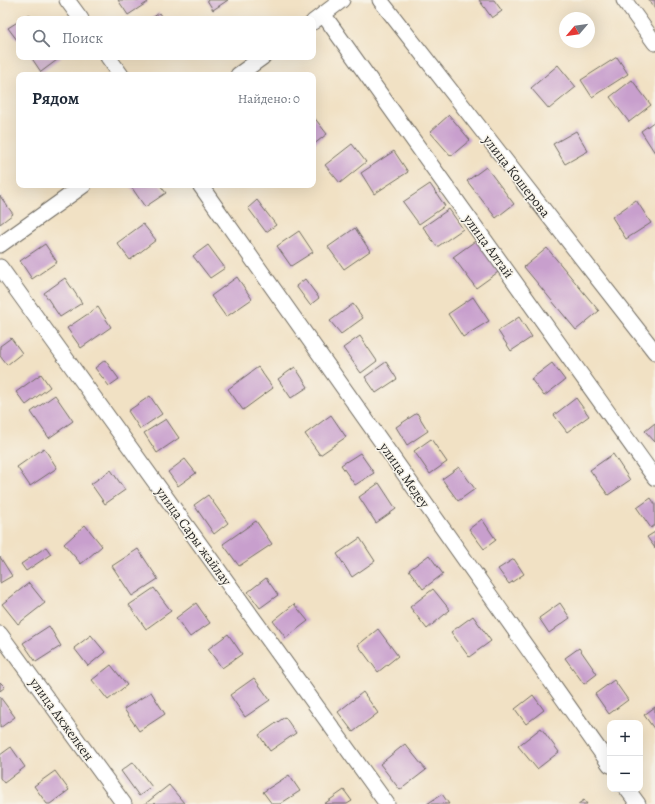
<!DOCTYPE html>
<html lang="ru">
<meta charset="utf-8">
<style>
body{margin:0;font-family:Alegreya,serif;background:#f2f2f3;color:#1f2937}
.controls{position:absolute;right:12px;bottom:12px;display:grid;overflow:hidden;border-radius:8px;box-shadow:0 4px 16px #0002}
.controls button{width:36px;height:36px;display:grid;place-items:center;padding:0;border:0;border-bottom:1px solid #e0e1e3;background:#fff;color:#1f2937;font:20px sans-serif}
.compass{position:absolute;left:559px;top:12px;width:36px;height:36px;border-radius:50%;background:#fff;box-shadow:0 4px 16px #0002;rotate:241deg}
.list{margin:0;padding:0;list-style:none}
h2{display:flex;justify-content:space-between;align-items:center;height:52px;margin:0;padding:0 16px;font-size:17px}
h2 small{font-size:13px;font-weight:400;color:#747a83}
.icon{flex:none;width:22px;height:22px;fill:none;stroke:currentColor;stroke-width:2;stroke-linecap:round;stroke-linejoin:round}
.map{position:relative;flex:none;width:655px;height:804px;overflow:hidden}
.search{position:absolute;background:#fff;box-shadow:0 4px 16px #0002;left:16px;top:16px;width:300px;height:44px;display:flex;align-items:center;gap:10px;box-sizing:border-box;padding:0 14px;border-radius:8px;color:#747a83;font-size:15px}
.panel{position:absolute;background:#fff;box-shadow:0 4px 16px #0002;left:16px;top:72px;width:300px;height:116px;border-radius:8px}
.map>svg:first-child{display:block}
.building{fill:#c89fcd}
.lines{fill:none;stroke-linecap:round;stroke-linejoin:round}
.minor-casing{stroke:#706b61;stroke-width:17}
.minor{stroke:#fff;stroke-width:15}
.labels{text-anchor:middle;stroke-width:3;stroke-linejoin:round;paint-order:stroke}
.street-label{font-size:14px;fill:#2b2b2b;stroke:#f7f3e8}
</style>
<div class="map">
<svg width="655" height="804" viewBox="0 0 655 804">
<rect width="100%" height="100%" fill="#f7f3e8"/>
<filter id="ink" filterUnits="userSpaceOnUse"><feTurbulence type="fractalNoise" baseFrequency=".025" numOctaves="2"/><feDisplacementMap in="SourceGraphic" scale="8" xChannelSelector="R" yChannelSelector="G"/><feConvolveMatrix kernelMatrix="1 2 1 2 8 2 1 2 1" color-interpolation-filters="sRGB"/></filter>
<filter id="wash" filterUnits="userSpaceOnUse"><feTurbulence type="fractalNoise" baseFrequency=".012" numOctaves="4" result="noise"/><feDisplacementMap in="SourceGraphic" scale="16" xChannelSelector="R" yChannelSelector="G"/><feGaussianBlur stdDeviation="0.9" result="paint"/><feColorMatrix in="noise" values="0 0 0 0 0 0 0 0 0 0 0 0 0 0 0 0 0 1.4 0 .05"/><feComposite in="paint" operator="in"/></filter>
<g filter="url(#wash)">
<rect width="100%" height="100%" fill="#f1e1c4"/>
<g id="blocks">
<path class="building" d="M118 0H147L148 2 128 15Z
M207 0H228L213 10Z
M479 0H494L502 11 492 18Z
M649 0H655V9Z
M159 13 163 19H151Z
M29 14 32 19H21Z
M19 21V39L17 40 8 28Z
M31 57H61L41 72Z
M617 57 628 74 592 97 581 80Z
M558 65 576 87 549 109 531 88Z
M632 80 651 105 629 122 610 97Z
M449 115 470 140 451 156 430 132Z
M313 116 327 134 313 145Z
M655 121V153L641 131Z
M576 131 588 151 565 164 553 144Z
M352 144 366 162 340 183 325 165Z
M394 151 408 172 374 194 361 173Z
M486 167 514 204 496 218 467 181Z
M430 184 445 206 419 224 403 202Z
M130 185H160L166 193 145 207Z
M0 196 13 214 0 224Z
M257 200 276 225 266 232 248 208Z
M636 200 651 223 626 239 612 217Z
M449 209 463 229 437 247 423 227Z
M143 224 156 240 130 260 117 243Z
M355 228 370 251 344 269 328 247Z
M299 231 313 252 291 266 277 246Z
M478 239 501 270 476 288 453 257Z
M45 244 57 262 32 279 20 261Z
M208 245 225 268 210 278 193 256Z
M547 248 599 311 576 330 524 267Z
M237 277 252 299 226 317 211 296Z
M65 278 82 303 60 317 44 293Z
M305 279 319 298 310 305 296 286Z
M473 297 489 321 463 337 448 314Z
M353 304 363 318 341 334 330 321Z
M98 307 111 327 81 348 67 328Z
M519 317 532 337 511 351 498 331Z
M360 336 377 361 361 373 343 348Z
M11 338 22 353 7 365 0 356V346Z
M105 360 119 379 109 386 95 368Z
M386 362 397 379 376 393 365 377Z
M552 363 565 380 544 396 531 379Z
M258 367 273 388 243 410 228 389Z
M295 367 308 387 291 398 278 379Z
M41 374 50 387 26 405 16 392Z
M55 395 73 421 49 438 31 412Z
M150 396 162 414 140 429 128 411Z
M576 398 589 416 567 432 554 415Z
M417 413 428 431 407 445 396 427Z
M331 415 346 437 320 455 305 434Z
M166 419 179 438 157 453 144 433Z
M655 423V442L645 431Z
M431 439 447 462 430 474 414 451Z
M44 448 57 468 30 486 17 467Z
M360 453 374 473 355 485 341 465Z
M613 454 630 480 608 495 590 470Z
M185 459 196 473 178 486 168 472Z
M459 467 475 489 458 501 442 479Z
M111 470 125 490 105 504 91 484Z
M379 483 396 509 376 523 359 497Z
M208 495 228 523 214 534 194 505Z
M651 498 655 504V525L651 528 637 508Z
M482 519 496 540 484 549 469 529Z
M256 521 272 544 239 566 223 544Z
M85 525 102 546 81 564 64 544Z
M655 532V548L647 537Z
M360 538 375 561 352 577 337 554Z
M46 547 51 554 26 571 21 564Z
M138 549 158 579 132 596 112 566Z
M429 555 443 574 423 589 409 570Z
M0 557 12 576 0 583Z
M514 559 524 574 509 584 498 569Z
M266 578 278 595 260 608 248 592Z
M29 583 45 603 18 624 2 604Z
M154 588 171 611 146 629 129 605Z
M433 589 450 610 427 629 410 607Z
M196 603 210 623 190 637 176 618Z
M560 603 570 618 549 633 539 618Z
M294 604 308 621 286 638 273 621Z
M473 616 491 641 469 657 451 632Z
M49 626 61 646 36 662 23 643Z
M378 629 398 656 378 672 358 645Z
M228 634 242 654 222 668 208 649Z
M91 635 105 652 88 666 74 648Z
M579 648 597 674 584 684 565 658Z
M111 665 127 685 108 700 92 680Z
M254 678 270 700 245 717 230 695Z
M614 680 628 700 609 714 595 694Z
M0 682 5 687 0 691Z
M151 692 165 714 139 731 124 709Z
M363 692 378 713 353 732 338 712Z
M533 695 544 710 526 724 515 709Z
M0 697 15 717 0 728Z
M655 707V730L644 715Z
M285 717 296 733 270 751 259 735Z
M541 728 559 752 537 769 518 746Z
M405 744 426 770 400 790 380 764Z
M11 747 25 767 4 783 0 778V755Z
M133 762 152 787 139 796 121 771Z
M55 771 69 790 50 804H47L34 786Z
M289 775 300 791 280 804H272L263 792Z
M169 785 184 803 145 804Z
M344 790 352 801 347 804H324Z
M442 794 449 804H427Z
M584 800 587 804H578Z"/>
</g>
</g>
<g filter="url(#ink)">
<use href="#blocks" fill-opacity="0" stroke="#706b61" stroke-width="1"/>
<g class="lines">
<defs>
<path id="minor" d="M67 0 81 19
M380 0 655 352
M624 0 655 43
M323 14 655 478
M313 22 342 0
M108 57 121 75
M238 75 263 57
M200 185 610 765
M0 245 84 185
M0 267 387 804
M0 634 124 804
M627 789 638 804"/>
</defs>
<use href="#minor" class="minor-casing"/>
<use href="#minor" class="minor"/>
</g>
</g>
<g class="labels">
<g class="street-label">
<text transform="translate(517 176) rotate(52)" y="5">улица Кошерова</text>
<text transform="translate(489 246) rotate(54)" y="5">улица Алтай</text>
<text transform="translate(405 475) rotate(55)" y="5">улица Медеу</text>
<text transform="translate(194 536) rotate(54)" y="5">улица Сары жайлау</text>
<text transform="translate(62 719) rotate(54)" y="5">улица Акжелкен</text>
</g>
</g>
</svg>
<div class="controls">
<button>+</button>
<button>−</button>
</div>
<svg class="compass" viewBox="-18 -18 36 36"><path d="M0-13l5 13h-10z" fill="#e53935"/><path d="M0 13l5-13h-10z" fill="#747a83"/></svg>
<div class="search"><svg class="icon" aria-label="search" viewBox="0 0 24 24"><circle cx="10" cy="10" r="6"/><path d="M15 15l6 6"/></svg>Поиск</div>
<section class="panel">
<h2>Рядом<small>Найдено: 0</small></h2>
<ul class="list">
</ul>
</section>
</div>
